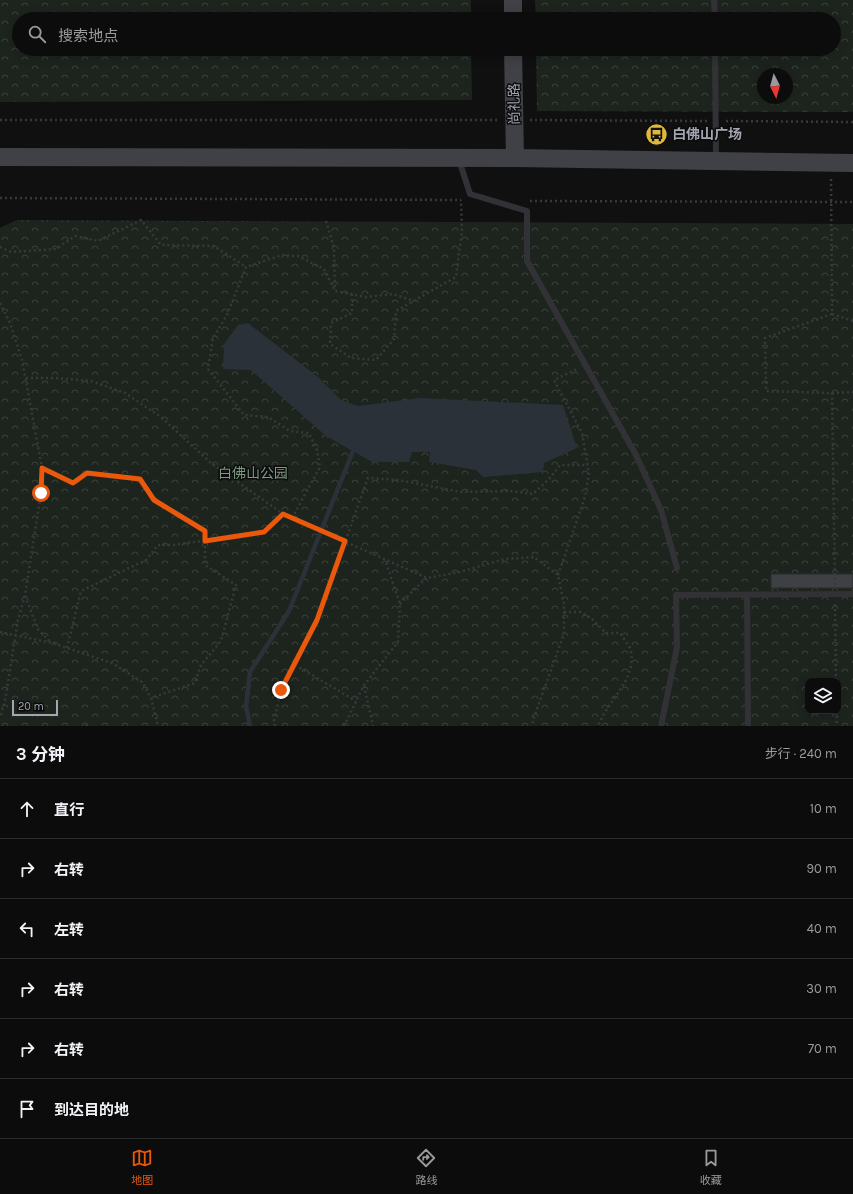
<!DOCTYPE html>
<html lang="zh">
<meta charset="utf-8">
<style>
body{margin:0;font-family:Karla,"Noto Sans SC",sans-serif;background:#1a1a1b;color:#f1f3f6}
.controls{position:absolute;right:12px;bottom:12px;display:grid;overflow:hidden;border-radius:8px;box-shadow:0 2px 10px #0003}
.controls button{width:36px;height:36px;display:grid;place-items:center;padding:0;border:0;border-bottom:1px solid #2c2c2e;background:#0c0c0d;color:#f1f3f6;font:20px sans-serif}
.compass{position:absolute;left:757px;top:68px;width:36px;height:36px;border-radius:50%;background:#0c0c0d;box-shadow:0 2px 10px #0003;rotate:174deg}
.scale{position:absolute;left:12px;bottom:10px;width:46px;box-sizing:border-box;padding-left:4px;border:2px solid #a3a6b1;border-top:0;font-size:11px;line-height:14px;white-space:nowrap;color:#a3a6b1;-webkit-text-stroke:3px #0b0b0c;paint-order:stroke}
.stop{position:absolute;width:12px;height:12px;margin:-9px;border:3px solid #ea580c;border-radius:50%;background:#fff}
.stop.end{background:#ea580c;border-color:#fff;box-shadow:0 1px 4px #0008}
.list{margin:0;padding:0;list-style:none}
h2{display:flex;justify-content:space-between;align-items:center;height:52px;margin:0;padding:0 16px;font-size:17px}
h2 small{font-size:13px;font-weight:400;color:#9a9b9d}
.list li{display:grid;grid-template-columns:26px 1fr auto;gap:12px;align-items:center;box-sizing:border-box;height:60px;padding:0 16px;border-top:1px solid #2c2c2e}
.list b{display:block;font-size:15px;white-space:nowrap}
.list em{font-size:13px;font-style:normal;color:#9a9b9d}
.icon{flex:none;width:22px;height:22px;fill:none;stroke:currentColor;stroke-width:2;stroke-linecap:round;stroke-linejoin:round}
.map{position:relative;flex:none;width:853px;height:726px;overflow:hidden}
.search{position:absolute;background:#0c0c0d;box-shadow:0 2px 10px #0003;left:12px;right:12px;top:12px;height:44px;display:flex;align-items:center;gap:10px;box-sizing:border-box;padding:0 14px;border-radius:22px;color:#9a9b9d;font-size:15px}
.sheet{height:412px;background:#0c0c0d}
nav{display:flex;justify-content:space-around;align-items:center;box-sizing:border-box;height:56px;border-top:1px solid #2c2c2e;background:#0c0c0d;font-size:11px;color:#9a9b9d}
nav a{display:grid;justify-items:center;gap:2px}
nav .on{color:#ea580c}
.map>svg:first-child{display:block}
.park{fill:url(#park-crowns);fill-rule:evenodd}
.water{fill:#2b3138}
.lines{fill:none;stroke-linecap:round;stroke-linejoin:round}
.stream{stroke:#2b3138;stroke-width:4.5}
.building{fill:#3f4044;stroke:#2b2a2d}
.path{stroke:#38393d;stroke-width:2.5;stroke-dasharray:2 3;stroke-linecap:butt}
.lane{stroke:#323236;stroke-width:6}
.secondary{stroke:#404146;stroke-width:18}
.route{stroke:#ea580c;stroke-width:5}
.labels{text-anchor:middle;stroke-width:3;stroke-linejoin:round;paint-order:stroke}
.street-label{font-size:14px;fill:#a3a6b1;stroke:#0b0b0c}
.poi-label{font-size:14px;font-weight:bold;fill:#a3a6b1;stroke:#0b0b0c;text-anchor:start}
.park-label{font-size:14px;fill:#7b9a80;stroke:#0b0b0c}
</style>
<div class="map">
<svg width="853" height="726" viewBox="0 0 853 726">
<defs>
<pattern id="park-crowns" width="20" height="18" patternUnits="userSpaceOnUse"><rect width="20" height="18" fill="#1d241e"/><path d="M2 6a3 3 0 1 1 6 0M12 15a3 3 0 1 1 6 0" fill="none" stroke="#3b413c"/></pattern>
</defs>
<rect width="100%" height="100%" fill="#101011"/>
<path class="park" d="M0 0H471V19H19V49H471L472 100 0 102Z
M535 0H853V112L537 111 536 49H834V19H536ZM763 74H787V98H763Z
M17 220 853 224V726H0V228ZM808 681H838V711H808Z"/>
<path class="water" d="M248 323 318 377 341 400 358 406 420 398 563 405 577 448 544 463 543 472 483 477 476 470 429 462 430 452H412L409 462H372L326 436 251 370 223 369 224 344 238 325Z"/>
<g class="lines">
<path class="stream" d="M250 726 246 707 250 672 289 611 353 451"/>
</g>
<path class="building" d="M771 574H853V588H771Z"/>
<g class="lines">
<path class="path" d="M0 120H499
M530 120 707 121
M726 121 853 122
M831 179 832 314 765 338 766 391 832 393 835 585
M0 198 461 200
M530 201 853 202
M326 221 334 248 335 290
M0 247 11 252 56 249 75 236 98 241 141 220 161 245 214 246 246 267
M352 294V313L331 323 330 344 351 358 376 360 394 339 396 311 456 277 462 231 461 200
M0 303 10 323 22 360 42 468 41 493 25 595 18 620 5 701 0 718
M832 314 853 321
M26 378H55L91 381 125 393 161 417 211 463 283 514 427 578 460 572 505 559 534 557 558 575 564 604V634L534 717 532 726
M832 393 853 392
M42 468 73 483 87 473 140 479 154 500 205 531V565L236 585 221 641 201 665 195 683 151 698
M292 518 320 467 317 450 309 433 290 431 268 417 244 415 208 369 213 338 227 315 246 267 282 255 298 256 324 269 335 291 366 297 393 294 413 301
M558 575 585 497 589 474 582 433 554 380 577 369
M25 596 38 629 51 643
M400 604 426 578
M835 604 836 681
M564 612H581L592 619 606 633H620C623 638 630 646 631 651 636 681 608 700 598 726
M0 632 52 643 112 663 142 682 151 698 158 726
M67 648 81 591 146 560 158 545H173L264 532 283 514
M295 665 356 701
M364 686 373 726
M836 711 837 726
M85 726H88
M275 726 274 721 281 690 317 620 368 478 398 480 461 492 511 491 533 494 549 479 560 465H588
M344 726 364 685 398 642 400 604 385 560"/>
<path class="lane" d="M714 0 715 19
M715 49 716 159
M459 160 470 194 527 211V261L636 455 661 510 677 568
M747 595 748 726
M661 726 677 647 676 595 853 594"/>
<path class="secondary" d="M513 0V19
M513 49 515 158
M0 157 515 158 853 163"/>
</g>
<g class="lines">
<path class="route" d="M41 493 42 468 73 483 87 473 140 479 154 500 205 531V541L264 532 283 514 345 541 317 620 281 690"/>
</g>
<defs>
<symbol id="bus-disc" viewBox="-11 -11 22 22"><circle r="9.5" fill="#dfb93a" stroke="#0b0b0c"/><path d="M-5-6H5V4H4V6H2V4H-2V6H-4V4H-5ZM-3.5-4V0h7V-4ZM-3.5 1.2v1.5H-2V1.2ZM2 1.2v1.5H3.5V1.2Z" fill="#111"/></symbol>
</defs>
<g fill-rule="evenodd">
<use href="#bus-disc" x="644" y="122" width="25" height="25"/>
</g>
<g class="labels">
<g class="street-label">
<text transform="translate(514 104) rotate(-91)" y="5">尚礼路</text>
</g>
<g class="poi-label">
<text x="672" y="139">白佛山广场</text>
</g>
<g class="park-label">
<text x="253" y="478">白佛山公园</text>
</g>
</g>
</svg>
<div class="controls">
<button><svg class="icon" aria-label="layers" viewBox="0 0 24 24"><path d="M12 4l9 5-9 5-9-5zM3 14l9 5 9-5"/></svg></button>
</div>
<svg class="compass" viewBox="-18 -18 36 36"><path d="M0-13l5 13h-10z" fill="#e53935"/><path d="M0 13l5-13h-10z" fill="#9a9b9d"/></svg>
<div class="scale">20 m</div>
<div class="stop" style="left:41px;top:493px"></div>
<div class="stop end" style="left:281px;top:690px"></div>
<div class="search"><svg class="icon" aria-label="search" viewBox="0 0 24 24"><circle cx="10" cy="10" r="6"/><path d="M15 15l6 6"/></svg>搜索地点</div>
</div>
<section class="sheet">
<h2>3 分钟<small>步行 · 240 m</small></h2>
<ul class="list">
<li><svg class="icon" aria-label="ahead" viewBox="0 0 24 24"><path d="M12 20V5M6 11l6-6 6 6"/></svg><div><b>直行</b></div><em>10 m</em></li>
<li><svg class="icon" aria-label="right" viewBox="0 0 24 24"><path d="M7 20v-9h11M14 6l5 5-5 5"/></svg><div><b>右转</b></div><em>90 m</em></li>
<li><svg class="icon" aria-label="left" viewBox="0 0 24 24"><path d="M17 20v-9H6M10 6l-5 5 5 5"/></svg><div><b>左转</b></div><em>40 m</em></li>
<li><svg class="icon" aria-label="right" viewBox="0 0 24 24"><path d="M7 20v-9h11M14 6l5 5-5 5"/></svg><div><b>右转</b></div><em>30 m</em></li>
<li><svg class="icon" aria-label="right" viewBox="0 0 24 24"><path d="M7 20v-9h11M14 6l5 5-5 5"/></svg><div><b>右转</b></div><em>70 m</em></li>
<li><svg class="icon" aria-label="arrive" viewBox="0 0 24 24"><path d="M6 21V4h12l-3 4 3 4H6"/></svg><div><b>到达目的地</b></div></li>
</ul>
</section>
<nav>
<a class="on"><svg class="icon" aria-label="map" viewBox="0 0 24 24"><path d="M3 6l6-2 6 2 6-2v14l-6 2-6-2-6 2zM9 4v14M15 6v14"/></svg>地图</a>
<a><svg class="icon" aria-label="directions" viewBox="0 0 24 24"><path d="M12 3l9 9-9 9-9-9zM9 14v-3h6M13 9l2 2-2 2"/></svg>路线</a>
<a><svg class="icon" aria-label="saved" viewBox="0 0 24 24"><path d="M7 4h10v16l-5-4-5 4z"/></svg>收藏</a>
</nav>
